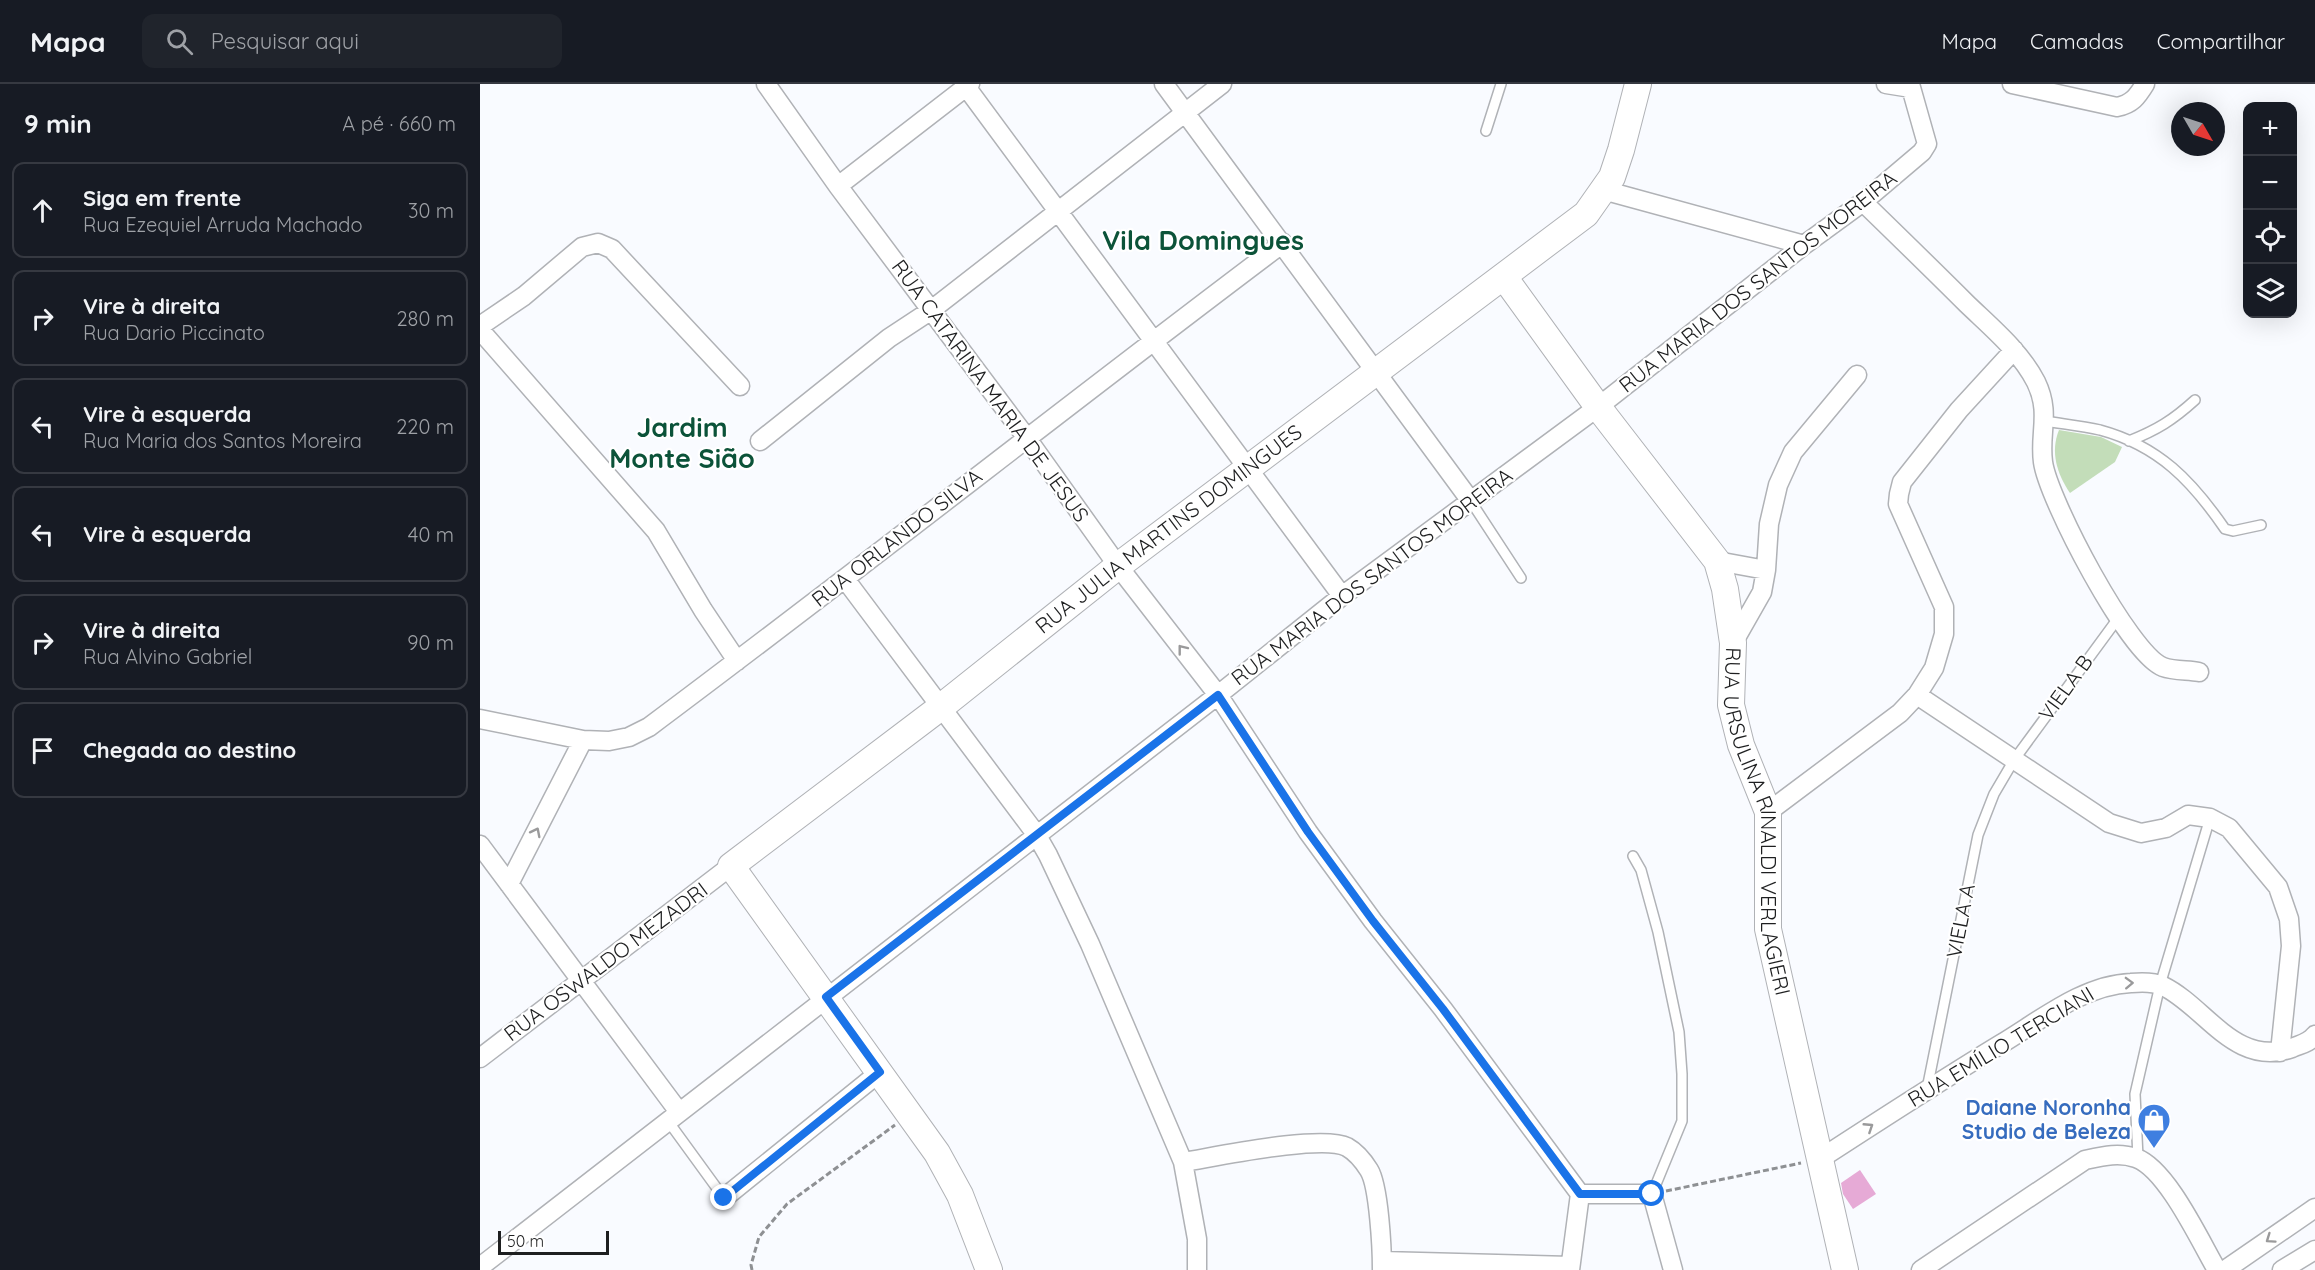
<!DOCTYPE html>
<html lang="pt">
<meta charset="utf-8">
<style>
body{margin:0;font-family:Quicksand,sans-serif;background:#20242c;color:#f1f3f6}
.controls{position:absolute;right:18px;top:18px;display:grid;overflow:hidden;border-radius:12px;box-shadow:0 6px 24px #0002}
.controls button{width:54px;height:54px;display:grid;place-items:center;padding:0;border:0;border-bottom:2px solid #363941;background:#171b24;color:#f1f3f6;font:30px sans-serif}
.compass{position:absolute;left:1691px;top:18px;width:54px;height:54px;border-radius:50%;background:#171b24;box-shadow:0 6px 24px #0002;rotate:129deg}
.scale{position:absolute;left:18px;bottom:15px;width:111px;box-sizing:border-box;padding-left:6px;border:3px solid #1e1f20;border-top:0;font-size:16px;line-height:21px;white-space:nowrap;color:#1e1f20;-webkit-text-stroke:4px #fff;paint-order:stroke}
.stop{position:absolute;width:18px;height:18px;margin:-14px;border:4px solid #1a73e8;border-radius:50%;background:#fff}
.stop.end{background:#1a73e8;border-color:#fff;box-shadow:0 2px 6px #0008}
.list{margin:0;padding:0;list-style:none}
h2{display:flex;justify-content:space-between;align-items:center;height:78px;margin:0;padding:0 24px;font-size:26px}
h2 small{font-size:20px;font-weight:400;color:#9ea1a6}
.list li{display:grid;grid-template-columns:39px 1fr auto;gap:18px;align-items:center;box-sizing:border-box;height:96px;margin:0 12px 12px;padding:0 12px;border:2px solid #363941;border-radius:12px}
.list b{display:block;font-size:22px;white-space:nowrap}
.list p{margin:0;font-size:20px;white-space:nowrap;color:#9ea1a6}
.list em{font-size:20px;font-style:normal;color:#9ea1a6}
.icon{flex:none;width:33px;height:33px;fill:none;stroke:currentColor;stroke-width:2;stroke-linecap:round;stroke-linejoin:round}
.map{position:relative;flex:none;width:1835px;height:1186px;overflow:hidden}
header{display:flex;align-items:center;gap:36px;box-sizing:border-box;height:84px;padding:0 30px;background:#171b24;border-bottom:2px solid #363941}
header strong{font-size:28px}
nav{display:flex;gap:33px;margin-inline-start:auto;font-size:21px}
.search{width:420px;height:54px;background:#20242c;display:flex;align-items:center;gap:15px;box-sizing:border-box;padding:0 21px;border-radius:12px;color:#9ea1a6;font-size:22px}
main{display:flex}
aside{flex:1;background:#171b24}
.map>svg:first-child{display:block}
.green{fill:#c3ddb9}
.building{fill:#e6aad6}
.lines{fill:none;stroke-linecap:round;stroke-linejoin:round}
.lane-casing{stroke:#b0b2b6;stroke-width:12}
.street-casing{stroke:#b0b2b6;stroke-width:21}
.secondary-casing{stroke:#b0b2b6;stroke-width:28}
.path{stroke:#8e9093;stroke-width:3;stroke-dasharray:6 3;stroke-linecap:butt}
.lane{stroke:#fff;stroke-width:9}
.street{stroke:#fff;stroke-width:18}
.secondary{stroke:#fff;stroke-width:26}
.oneway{stroke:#9a9a9b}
.route{stroke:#1a73e8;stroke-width:8}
.labels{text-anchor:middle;stroke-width:4.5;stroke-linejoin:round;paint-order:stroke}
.street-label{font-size:21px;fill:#1e1f20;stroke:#fff}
.shop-label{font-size:21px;font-weight:bold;fill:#366cbe;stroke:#fff;text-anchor:end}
.district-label{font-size:27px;font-weight:bold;fill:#0c5339;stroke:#fff}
</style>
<header>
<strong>Mapa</strong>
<div class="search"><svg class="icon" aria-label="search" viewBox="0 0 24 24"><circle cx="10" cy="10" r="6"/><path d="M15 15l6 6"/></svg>Pesquisar aqui</div>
<nav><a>Mapa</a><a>Camadas</a><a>Compartilhar</a></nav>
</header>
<main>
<aside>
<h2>9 min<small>A pé · 660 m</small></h2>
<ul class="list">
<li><svg class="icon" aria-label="ahead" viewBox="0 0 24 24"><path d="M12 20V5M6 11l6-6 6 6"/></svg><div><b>Siga em frente</b><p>Rua Ezequiel Arruda Machado</p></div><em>30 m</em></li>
<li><svg class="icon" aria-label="right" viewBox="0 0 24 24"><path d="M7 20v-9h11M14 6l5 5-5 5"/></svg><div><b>Vire à direita</b><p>Rua Dario Piccinato</p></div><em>280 m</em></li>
<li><svg class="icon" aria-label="left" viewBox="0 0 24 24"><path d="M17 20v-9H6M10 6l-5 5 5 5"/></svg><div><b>Vire à esquerda</b><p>Rua Maria dos Santos Moreira</p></div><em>220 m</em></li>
<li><svg class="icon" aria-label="left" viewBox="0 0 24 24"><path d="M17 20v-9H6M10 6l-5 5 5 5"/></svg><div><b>Vire à esquerda</b></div><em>40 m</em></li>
<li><svg class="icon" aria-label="right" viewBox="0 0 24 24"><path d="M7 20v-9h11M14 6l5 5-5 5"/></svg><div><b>Vire à direita</b><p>Rua Alvino Gabriel</p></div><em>90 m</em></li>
<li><svg class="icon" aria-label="arrive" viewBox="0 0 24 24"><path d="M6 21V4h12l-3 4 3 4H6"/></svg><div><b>Chegada ao destino</b></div></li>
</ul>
</aside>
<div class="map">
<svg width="1835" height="1186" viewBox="0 0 1835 1186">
<rect width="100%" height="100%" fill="#f9fbff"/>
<path class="green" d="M1579 346 1621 353 1642 363 1635 378 1590 409C1577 390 1570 368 1579 346Z"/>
<path class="building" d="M1380 1086 1396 1110 1373 1125 1363 1110 1361 1099Z"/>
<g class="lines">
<defs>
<path id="lane" d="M1006 47 1021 0
M1565 337C1583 340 1602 342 1620 346 1679 362 1712 397 1745 445L1753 447 1781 441
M1649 357C1677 346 1693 336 1715 316
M990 416 1041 494
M1153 772 1161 786 1178 848 1199 948 1202 990V1037L1172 1110
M1447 1005 1498 751 1514 710 1534 676 1639 533
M188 1037 244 1114
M1658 1074 1655 1010 1680 901 1730 734"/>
<path id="street" d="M286 0 358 102 546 353 638 482 738 611 828 748 893 837 963 925 1100 1110 1090 1186
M484 0 862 512
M684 0 990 416
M1406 0 1431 4
M1532 0 1637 23C1652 20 1657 13 1665 0
M358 102 490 0
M1123 106 1324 161
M1383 118C1418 152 1453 186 1487 220 1512 244 1540 267 1556 298 1571 329 1559 349 1563 378 1568 415 1649 570 1683 583 1694 587 1708 586 1719 588
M0 242 44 212 102 163 118 159 132 165 260 302
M0 246 176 447 223 526 257 577
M1534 266 1479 326 1422 398 1419 410 1418 420 1464 523V550L1454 584 1437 611 1629 739 1661 749 1686 744 1708 731 1730 734 1749 744 1798 803 1809 835 1811 862 1800 968
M280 357 409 254 450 227 742 0
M1237 477 1286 486 1282 508 1253 559
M1286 486 1289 440 1298 401 1313 368 1377 291
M365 495 556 750 568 771 610 860 703 1078 717 1155V1186
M0 635 103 656 129 657 149 653 169 643C382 484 590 319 803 159
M1288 728 1420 629 1437 611
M0 761 199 1028
M29 800 103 656
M0 974 251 782
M1340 1075C1400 1036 1460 997 1521 960 1561 936 1603 901 1651 899 1661 898 1674 898 1683 902 1726 923 1755 984 1812 964 1821 960 1829 959 1835 951
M703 1078C735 1073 842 1050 867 1063 876 1068 884 1078 889 1086 899 1102 902 1165 902 1186
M1100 1110H1172L1193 1186
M244 1114 400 988
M902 1177 1090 1182
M0 1183 738 611 862 512 1118 323 1324 161 1383 118 1442 68 1447 60 1430 0
M1441 1186 1605 1076C1623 1072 1639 1068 1656 1074 1687 1085 1720 1157 1737 1186
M1745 1186 1835 1124
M1802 1186 1835 1166"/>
<g id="secondary">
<path id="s1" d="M1024 193 1118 323 1237 477 1245 505 1253 559 1251 621 1261 661 1288 728V845L1365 1186"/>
<path id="s2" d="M509 1186 480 1111 457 1069 251 782 461 623 638 482 1106 130 1132 93 1141 66 1158 0"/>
</g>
</defs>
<use href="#lane" class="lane-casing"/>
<use href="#street" class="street-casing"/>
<use href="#secondary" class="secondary-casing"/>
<path class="path" d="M1186 1107 1321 1079
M272 1186 271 1181 279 1153 307 1120 415 1041"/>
<use href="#lane" class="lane"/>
<use href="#street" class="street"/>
<use href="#secondary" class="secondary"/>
</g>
<defs><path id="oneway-chevron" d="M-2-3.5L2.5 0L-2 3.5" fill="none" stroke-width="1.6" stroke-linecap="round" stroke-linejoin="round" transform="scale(1.5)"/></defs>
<g class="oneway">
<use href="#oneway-chevron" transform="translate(702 565) rotate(-128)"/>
<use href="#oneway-chevron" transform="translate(56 748) rotate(-63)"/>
<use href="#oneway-chevron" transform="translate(1649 899) rotate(-2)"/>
<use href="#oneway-chevron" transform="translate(1389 1043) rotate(-33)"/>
<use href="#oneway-chevron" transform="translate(1790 1155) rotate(145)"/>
</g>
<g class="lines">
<path class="route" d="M244 1114 400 988 346 913 738 611 828 748 893 837 963 925 1100 1110H1172"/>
</g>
<defs>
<symbol id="shop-pin" viewBox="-11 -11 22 30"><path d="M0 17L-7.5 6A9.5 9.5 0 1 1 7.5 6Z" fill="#3f7fe0" stroke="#fff"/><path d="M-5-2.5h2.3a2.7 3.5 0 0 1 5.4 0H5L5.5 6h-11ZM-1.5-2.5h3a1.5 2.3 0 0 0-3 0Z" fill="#fff"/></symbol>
</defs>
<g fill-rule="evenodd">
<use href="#shop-pin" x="1655" y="1017" width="38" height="52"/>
</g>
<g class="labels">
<g class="street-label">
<text transform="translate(1278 198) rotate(-38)" y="7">RUA MARIA DOS SANTOS MOREIRA</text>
<text transform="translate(510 307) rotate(54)" y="7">RUA CATARINA MARIA DE JESUS</text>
<text dy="7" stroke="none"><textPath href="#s2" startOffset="1034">RUA JULIA MARTINS DOMINGUES</textPath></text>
<text transform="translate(417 454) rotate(-38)" y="7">RUA ORLANDO SILVA</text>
<text transform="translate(892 493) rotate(-37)" y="7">RUA MARIA DOS SANTOS MOREIRA</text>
<text transform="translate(1586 604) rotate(-54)" y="7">VIELA B</text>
<text dy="7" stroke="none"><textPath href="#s1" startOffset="621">RUA URSULINA RINALDI VERLAGIERI</textPath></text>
<text transform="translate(1481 837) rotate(-79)" y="7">VIELA A</text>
<text transform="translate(126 878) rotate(-37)" y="7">RUA OSWALDO MEZADRI</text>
<text transform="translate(1521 963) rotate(-31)" y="7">RUA EMÍLIO TERCIANI</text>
</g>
<g class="shop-label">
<text x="1651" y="1031">Daiane Noronha<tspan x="1651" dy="24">Studio de Beleza</tspan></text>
</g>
<g class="district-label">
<text x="723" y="166">Vila Domingues</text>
<text x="202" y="353">Jardim<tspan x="202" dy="31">Monte Sião</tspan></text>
</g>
</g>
</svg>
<div class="controls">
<button>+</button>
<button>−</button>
<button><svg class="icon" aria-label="locate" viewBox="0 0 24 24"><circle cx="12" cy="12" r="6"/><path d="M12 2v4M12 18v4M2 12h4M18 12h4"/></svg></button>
<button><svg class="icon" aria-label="layers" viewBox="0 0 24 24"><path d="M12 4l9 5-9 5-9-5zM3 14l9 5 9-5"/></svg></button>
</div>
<svg class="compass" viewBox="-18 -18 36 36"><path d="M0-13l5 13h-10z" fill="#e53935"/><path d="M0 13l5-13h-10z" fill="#9ea1a6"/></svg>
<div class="scale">50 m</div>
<div class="stop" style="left:1172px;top:1110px"></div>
<div class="stop end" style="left:244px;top:1114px"></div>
</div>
</main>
